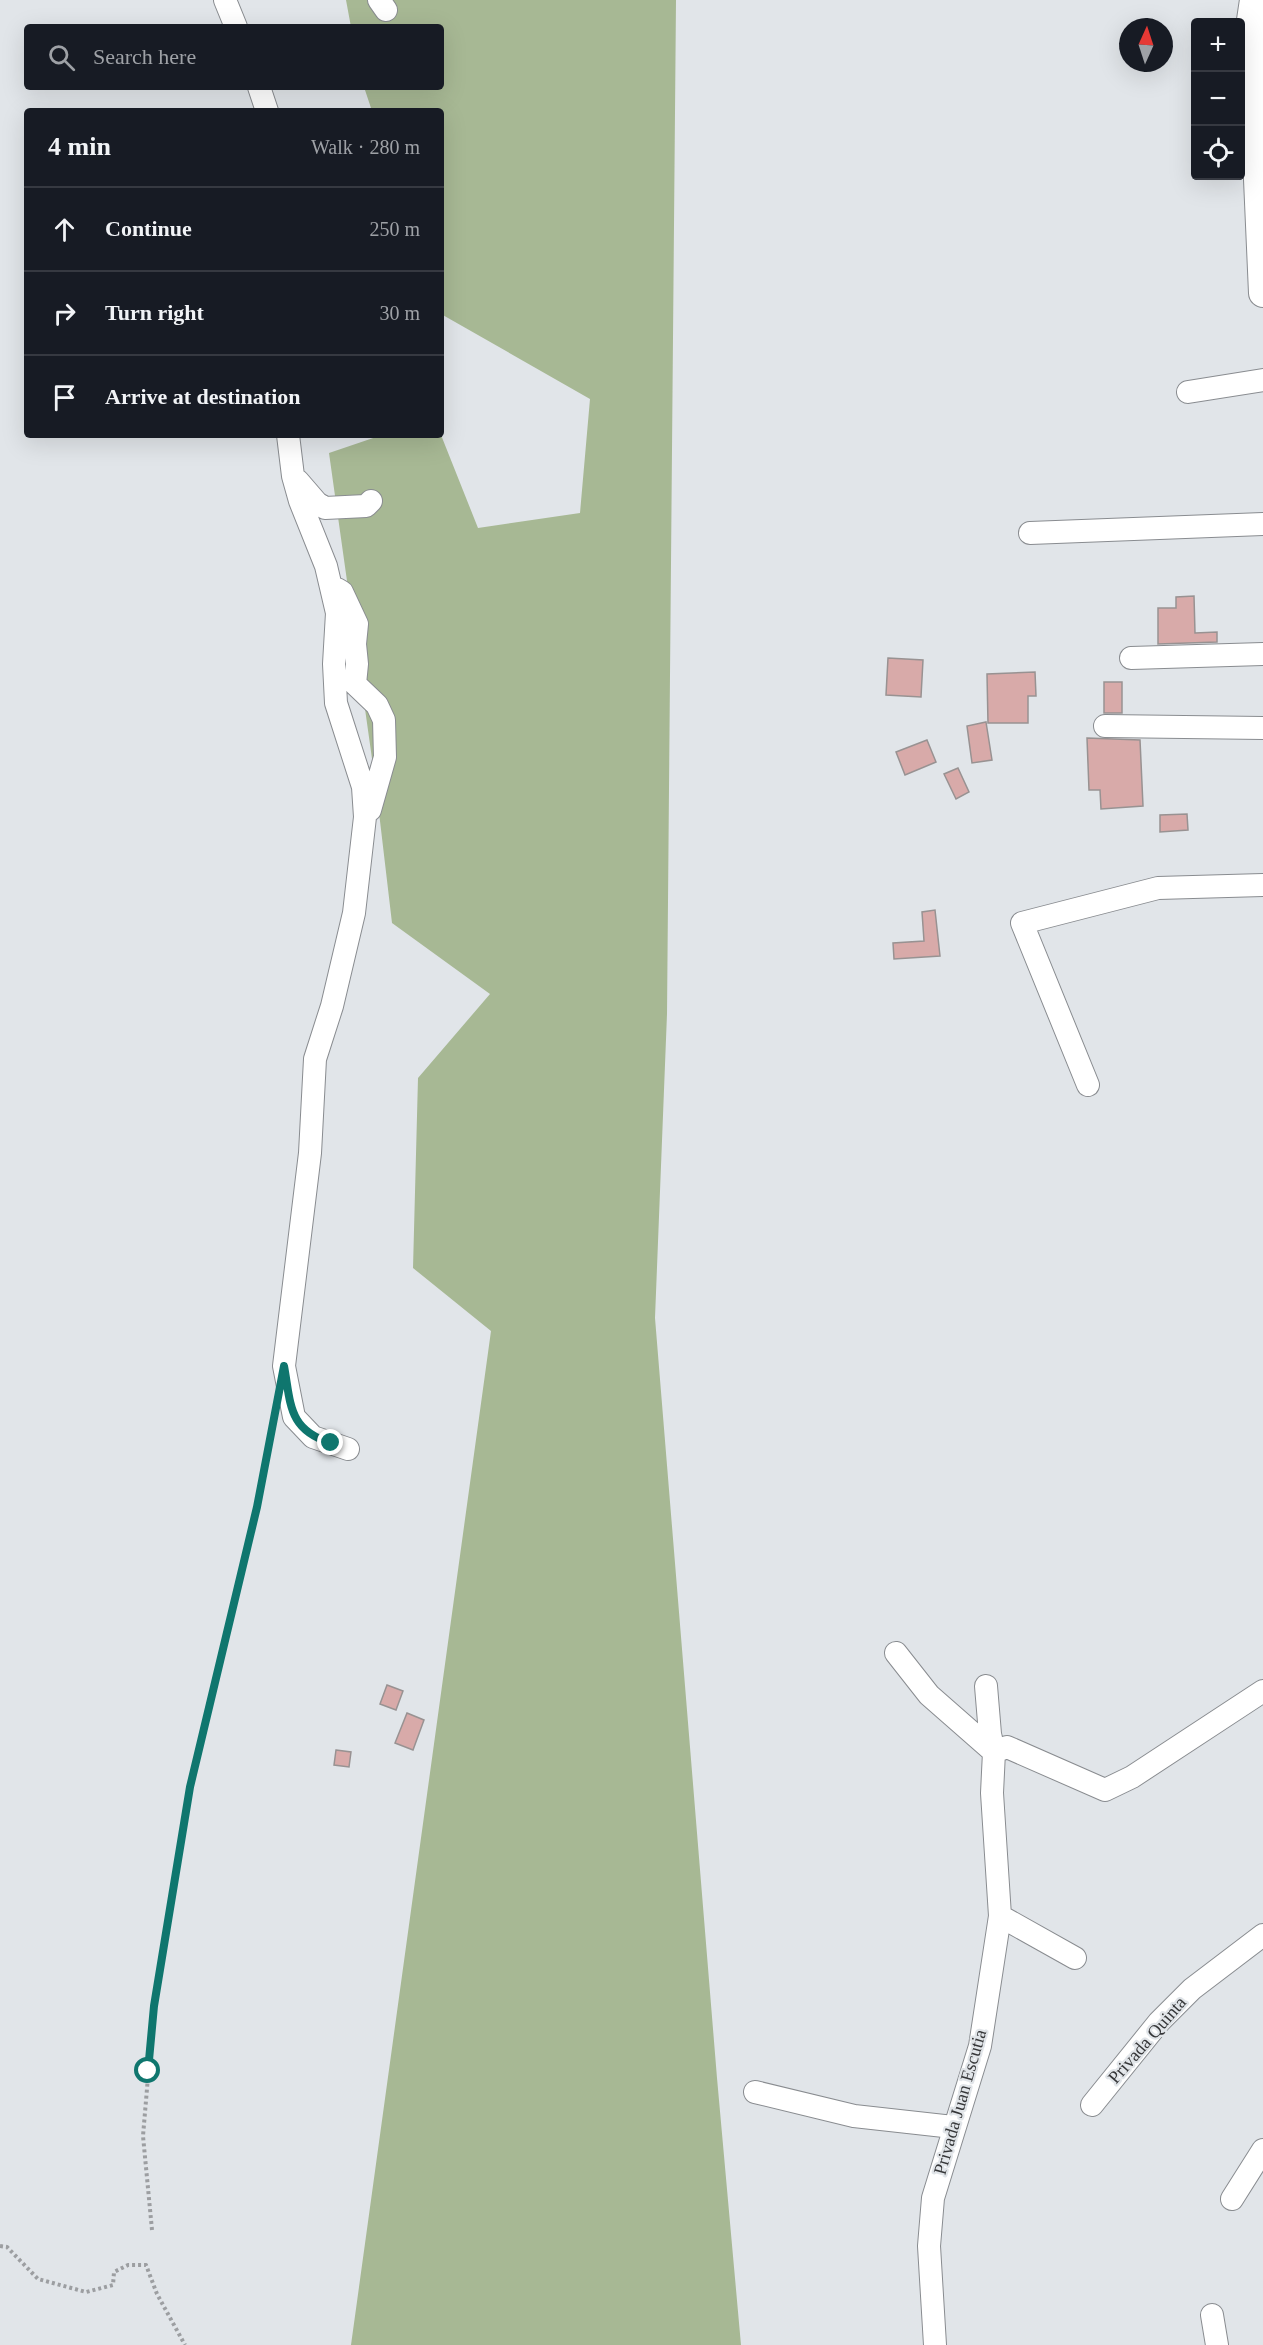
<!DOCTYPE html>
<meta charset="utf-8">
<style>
body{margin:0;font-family:"Times New Roman",serif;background:#20242c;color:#f1f3f6}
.controls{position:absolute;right:18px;top:18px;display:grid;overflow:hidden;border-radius:6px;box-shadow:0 6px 24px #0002}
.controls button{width:54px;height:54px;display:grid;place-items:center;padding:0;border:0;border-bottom:2px solid #363941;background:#171b24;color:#f1f3f6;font:30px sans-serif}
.compass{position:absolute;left:1119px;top:18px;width:54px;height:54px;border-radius:50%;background:#171b24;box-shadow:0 6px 24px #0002;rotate:3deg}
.stop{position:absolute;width:18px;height:18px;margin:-14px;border:4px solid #0f766e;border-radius:50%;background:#fff}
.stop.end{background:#0f766e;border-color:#fff;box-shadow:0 2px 6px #0008}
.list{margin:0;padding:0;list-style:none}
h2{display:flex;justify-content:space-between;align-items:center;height:78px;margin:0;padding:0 24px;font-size:26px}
h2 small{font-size:20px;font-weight:400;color:#9ea1a6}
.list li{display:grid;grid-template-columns:39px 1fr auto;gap:18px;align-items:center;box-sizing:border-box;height:84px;padding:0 24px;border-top:2px solid #363941}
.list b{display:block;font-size:22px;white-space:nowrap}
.list em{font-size:20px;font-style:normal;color:#9ea1a6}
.icon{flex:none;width:33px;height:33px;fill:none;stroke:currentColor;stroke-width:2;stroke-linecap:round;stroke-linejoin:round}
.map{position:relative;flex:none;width:1263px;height:2345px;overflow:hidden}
.search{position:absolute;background:#171b24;box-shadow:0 6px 24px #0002;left:24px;top:24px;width:420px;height:66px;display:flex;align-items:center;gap:15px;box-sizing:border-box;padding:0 21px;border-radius:6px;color:#9ea1a6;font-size:22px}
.panel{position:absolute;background:#171b24;box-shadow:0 6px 24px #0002;left:24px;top:108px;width:420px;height:330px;border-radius:6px}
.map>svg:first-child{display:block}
.forest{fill:#a7b894}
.building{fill:#d8aaa9;stroke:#989292;stroke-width:1.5}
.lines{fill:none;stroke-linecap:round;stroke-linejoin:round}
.minor-casing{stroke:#898c90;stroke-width:24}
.major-casing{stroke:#898c90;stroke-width:30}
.path{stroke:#9c9ea1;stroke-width:4;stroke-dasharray:3 3;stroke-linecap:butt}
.minor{stroke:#fff;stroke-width:22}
.major{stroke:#fff;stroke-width:28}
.route{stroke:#0f766e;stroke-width:8}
.labels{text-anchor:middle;stroke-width:4.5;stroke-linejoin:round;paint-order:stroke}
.street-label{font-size:18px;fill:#353638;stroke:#e1e5e9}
</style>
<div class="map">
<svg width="1263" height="2345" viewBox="0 0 1263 2345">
<rect width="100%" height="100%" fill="#e1e5e9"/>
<path class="forest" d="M346 0H676L667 1014 655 1318 717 2078 741 2345H351L491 1331 413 1268 418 1078 490 994 392 923 376 787 329 453 382 435H441L478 528 580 513 590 399 441 314V111H372L364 87H441V27H351Z"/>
<path class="building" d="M1194 596 1195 633 1217 632V642L1158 644V608H1176V597Z
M888 658 923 660 921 697 886 695Z
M1035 672 1036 696H1028V723H988L987 674Z
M1104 682H1122V713H1104Z
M986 722 992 760 972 763 967 726Z
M1087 738 1140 740 1143 806 1101 809 1100 790H1089Z
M927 740 936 762 905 775 896 752Z
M958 768 969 792 956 799 944 774Z
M1187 814 1188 830 1160 832V815Z
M935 910 940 956 894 959 893 943 924 941 922 912Z
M387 1685 403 1691 396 1710 380 1704Z
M407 1713 424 1720 413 1750 395 1743Z
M336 1750 351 1752 349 1767 334 1765Z"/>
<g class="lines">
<defs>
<path id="minor" d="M225 0 236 27
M379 0 386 10
M259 87 267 111
M1188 392 1263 380
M288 435 293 476 300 501 326 566 337 613 334 664 336 703 363 787 365 817 354 913 332 1006 315 1059 310 1153 284 1366 294 1417 313 1437 348 1449
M298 481 317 503 325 508 366 506 371 501
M1030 533 1263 524
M337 589 342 592 357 624 355 644 357 664 355 684 377 705 384 720 385 757 370 810
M1131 658 1263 654
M1105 726 1263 728
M1088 1085 1022 923 1158 888 1263 885
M896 1653 929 1695 994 1752
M994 1752 1007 1747 1105 1790 1132 1777 1263 1691
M1000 1916 1075 1958
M755 2092 854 2116 953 2127
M1092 2105 1159 2022 1192 1989 1263 1935
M1232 2199 1263 2150
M1212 2315 1217 2345
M935 2345 929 2246 933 2198 980 2046 1000 1916 992 1793 994 1752 990 1734 986 1686"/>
<path id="major" d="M1254 0 1251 20 1263 293"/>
</defs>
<use href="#minor" class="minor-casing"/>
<use href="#major" class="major-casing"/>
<path class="path" d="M152 2230 143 2136 154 2006 190 1787 257 1507 274 1419
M0 2246 7 2247 38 2279 86 2292 113 2285 114 2272 128 2265H146L157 2294 185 2345"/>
<use href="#minor" class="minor"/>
<use href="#major" class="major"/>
</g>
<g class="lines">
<path class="route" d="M148 2071 154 2006 190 1787 257 1507 284 1366C291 1404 288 1430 331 1443"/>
</g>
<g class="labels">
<g class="street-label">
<text transform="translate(1147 2040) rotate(-49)" y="6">Privada Quinta</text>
<text transform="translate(960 2102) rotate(-74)" y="6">Privada Juan Escutia</text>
</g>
</g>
</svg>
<div class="controls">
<button>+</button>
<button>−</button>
<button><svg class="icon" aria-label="locate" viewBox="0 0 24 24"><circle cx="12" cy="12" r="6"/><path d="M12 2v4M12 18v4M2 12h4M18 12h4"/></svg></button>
</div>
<svg class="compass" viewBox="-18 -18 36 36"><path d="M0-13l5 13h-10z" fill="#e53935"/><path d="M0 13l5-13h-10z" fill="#9ea1a6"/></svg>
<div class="stop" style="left:148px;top:2071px"></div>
<div class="stop end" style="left:331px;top:1443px"></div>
<div class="search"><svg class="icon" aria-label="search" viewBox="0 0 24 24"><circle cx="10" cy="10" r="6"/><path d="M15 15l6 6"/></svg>Search here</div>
<section class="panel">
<h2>4 min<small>Walk · 280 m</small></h2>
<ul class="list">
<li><svg class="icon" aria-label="ahead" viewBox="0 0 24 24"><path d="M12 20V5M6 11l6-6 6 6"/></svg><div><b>Continue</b></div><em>250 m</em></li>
<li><svg class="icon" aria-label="right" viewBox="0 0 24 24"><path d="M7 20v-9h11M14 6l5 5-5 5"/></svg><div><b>Turn right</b></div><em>30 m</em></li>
<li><svg class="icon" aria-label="arrive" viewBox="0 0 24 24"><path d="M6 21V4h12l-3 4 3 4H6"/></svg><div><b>Arrive at destination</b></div></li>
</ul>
</section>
</div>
